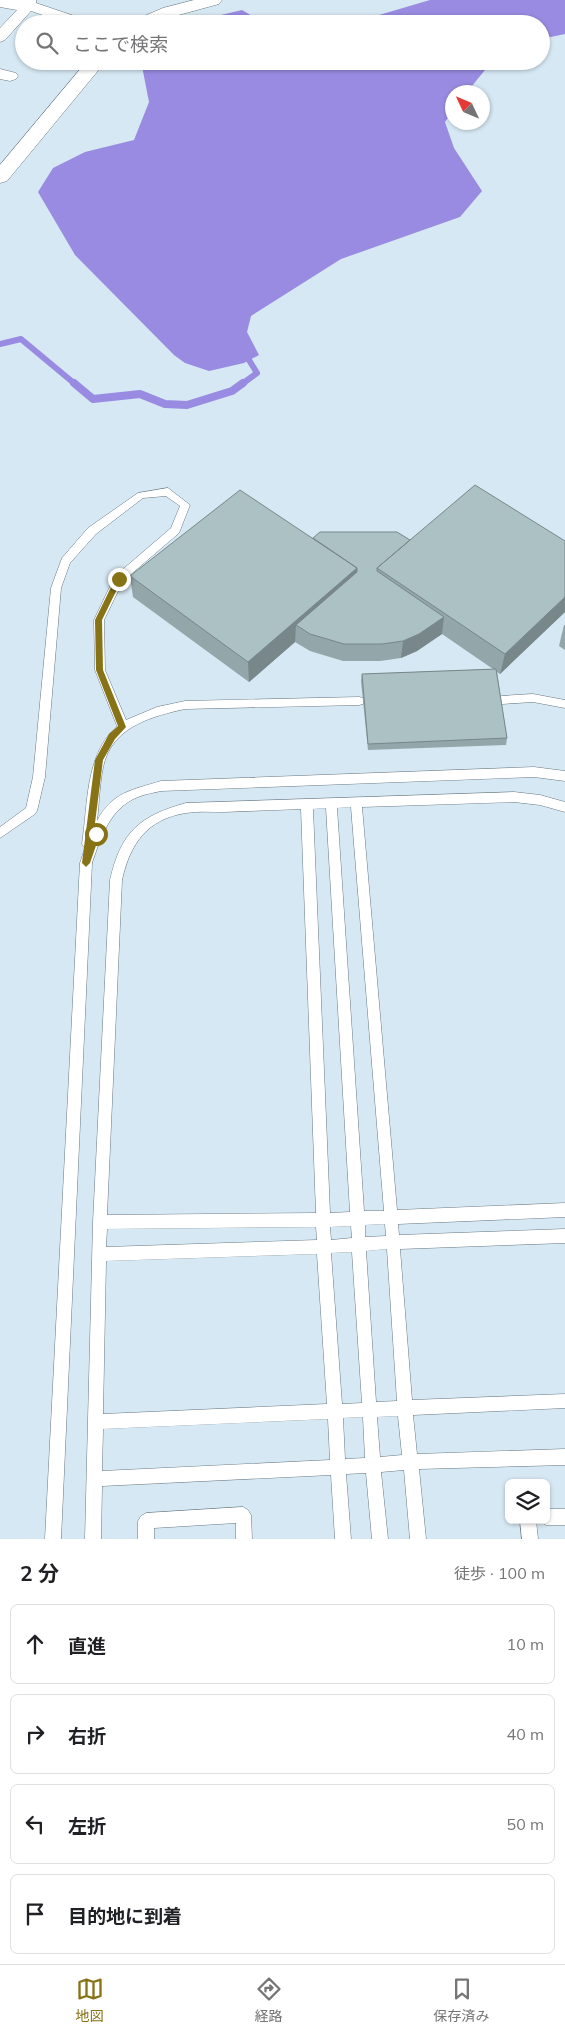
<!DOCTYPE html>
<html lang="ja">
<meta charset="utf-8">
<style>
body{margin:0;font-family:Mulish,"Noto Sans JP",sans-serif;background:#f2f2f2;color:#202124}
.controls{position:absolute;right:15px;bottom:15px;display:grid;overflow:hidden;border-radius:8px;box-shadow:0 1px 4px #0004}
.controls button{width:45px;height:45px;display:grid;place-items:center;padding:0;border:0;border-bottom:1px solid #e0e0e0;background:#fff;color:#202124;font:25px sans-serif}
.compass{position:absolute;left:445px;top:85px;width:45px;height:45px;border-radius:50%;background:#fff;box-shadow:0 1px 4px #0004;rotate:314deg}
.stop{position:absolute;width:15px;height:15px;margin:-11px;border:4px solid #877316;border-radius:50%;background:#fff}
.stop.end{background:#877316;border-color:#fff;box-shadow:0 1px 5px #0008}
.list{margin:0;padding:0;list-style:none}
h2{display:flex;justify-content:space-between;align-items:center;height:65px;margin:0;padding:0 20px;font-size:21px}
h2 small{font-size:16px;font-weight:400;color:#757577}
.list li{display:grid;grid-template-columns:32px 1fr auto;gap:15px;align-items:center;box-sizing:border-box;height:80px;margin:0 10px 10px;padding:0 10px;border:1px solid #e0e0e0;border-radius:8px}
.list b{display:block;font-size:19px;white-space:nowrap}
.list em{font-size:16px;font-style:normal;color:#757577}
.icon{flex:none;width:28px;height:28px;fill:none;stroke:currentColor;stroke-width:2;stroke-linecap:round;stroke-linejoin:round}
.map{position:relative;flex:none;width:565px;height:1539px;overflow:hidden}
.search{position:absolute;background:#fff;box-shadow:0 1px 4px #0004;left:15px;right:15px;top:15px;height:55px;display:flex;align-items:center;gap:12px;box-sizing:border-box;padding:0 18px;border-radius:28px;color:#757577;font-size:19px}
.sheet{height:425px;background:#fff}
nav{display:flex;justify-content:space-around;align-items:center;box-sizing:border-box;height:70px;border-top:1px solid #e0e0e0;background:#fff;font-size:14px;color:#757577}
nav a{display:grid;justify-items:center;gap:2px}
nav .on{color:#877316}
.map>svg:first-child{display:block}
.water{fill:#988be1}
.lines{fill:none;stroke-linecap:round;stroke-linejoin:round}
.stream-far1{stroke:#988be1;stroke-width:6}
.stream{stroke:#988be1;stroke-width:8}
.lane-casing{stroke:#687882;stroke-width:1}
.street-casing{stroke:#687882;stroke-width:1}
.secondary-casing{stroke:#687882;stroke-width:1}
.lane{fill:#fff;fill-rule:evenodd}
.street{fill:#fff;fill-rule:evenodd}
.secondary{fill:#fff;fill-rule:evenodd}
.wall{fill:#93a6a9}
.shaded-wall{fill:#788789}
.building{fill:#abc1c4;stroke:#788789}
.route{fill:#877316}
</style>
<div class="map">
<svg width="565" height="1539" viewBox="0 0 565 1539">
<rect width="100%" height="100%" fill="#d6e8f3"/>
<path class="water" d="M430 0H565V34L541 39V24H359L362 20Z
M242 10 266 24H183Z
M141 61H501L485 70 467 92H452V112L445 122 454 148 482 191 460 217 341 259 251 316 247 332 259 355 244 363 209 371 185 363 174 355 75 255 38 192 53 168 85 152 134 140 149 102Z"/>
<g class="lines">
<path class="stream-far1" d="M0 344 21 339 75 384
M242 384 257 373 249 360"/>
<path class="stream" d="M74 383 93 399 140 394 165 404 187 405 232 391 243 383"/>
<defs>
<path id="lane" d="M168 488 190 505 179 533 123 581 104 620 105 670 126 720 157 707 185 701 359 697 363 698 364 701 363 704 359 705 185 709C153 716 116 726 105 760 100 775 99 805 97 821 112 792 132 790 161 781L534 767 565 771V781L534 777 161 791C153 793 145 794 138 797 110 808 101 837 92 863L61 1539H45L80 863 85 848 82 844C88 804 85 755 117 726L95 670 94 620 115 576 171 528 180 506 166 496 143 498 96 534 70 563 61 588 45 777 37 811 35 814 0 838V827L26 808 33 777 51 588 62 558 88 528 138 493Z
M533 694 565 700V708L533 702 502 704 498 703 497 700 498 697 502 696Z
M514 792 540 795 565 802V812L540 805 514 802 362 807 397 1210 565 1203V1217L398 1224 399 1235 565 1229V1243L400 1249 412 1400 565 1394V1408L413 1415 417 1454 565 1449V1465L419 1469 426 1539H410L404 1470 381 1472 388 1539H372L366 1473 346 1474 351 1539H335L331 1475 102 1486 101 1539H85L93 1222 110 880C121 832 139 816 186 803ZM351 807 384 1211H364L337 808ZM326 808 350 1212 330 1213 313 809ZM301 809 316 1213 107 1215 122 880C130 844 147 819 186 813 198 811 212 812 224 812 250 811 276 810 301 809ZM385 1224 386 1236 365 1237V1225ZM351 1226 352 1238 331 1240 330 1227ZM316 1227 317 1240 106 1247 107 1229ZM387 1249 397 1401 376 1402 366 1251ZM352 1252 362 1403 342 1404 331 1253ZM317 1254 327 1404 103 1414 106 1261ZM398 1416 402 1455 380 1457 377 1417ZM363 1417 365 1458 345 1459 343 1418ZM328 1419 330 1460 102 1471 103 1429Z
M243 1507 248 1510 251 1515 252 1539H236V1523L154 1528V1539H138V1521L141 1516 146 1513Z
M546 1509H565V1525H546L541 1522 540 1520H546Z
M520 1520H536L538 1539H522Z"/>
<path id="street" d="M0 0H36V3L89 21 91 24H69L31 11 5 40 0 42V28L17 10 0 7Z
M0 69 16 73 18 76 16 79 10 81 0 79Z"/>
<path id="secondary" d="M194 0H222L219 4 175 16 156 24H132L135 20 163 8Z
M87 61H106L7 181 0 183V165Z"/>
</defs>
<use href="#lane" class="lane-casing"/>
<use href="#street" class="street-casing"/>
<use href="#secondary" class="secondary-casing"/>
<use href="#lane" class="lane"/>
<use href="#street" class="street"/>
<use href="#secondary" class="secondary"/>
</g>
<path class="wall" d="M313 538 410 540 565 541V612L500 674 497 672 507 738 506 745 368 750 361 681 362 674 493 669 442 634 417 651 401 658 380 661H343L310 651 295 642 249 682 133 597 130 576Z
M564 625H565V650L559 646Z"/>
<path class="shaded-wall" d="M357 568 356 589 296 625 295 642 249 682 248 662Z
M565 597V612L500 674 505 654Z
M444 617 442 634 417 651 401 658 403 641Z"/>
<path class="building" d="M475 485 565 541V597L505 654 377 568Z
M240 490 357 568 248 662 130 576Z
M320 532H397L410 540 377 568V571L444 617 419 634 403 641 382 644H344L310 634 296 625 357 572V568L313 538Z
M496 669 507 738 368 744 362 674Z"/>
<path class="route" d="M119 576 122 579 102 620 103 670 126 727 115 739 103 760 94 831 99 832 100 834 90 863 86 867 82 863 95 760 109 734 118 726 96 670 95 620 115 579Z"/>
</svg>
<div class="controls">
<button><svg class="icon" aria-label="layers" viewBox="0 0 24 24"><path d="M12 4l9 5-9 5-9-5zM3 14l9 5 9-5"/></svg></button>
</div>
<svg class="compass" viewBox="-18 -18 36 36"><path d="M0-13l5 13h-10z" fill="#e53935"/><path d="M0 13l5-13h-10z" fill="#757577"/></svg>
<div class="stop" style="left:96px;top:834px"></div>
<div class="stop end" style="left:119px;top:579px"></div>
<div class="search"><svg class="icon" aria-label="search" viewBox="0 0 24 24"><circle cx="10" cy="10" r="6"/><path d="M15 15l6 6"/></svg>ここで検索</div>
</div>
<section class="sheet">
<h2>2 分<small>徒歩 · 100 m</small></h2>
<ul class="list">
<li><svg class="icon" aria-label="ahead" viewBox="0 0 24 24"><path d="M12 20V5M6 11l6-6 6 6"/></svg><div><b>直進</b></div><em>10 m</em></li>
<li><svg class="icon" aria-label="right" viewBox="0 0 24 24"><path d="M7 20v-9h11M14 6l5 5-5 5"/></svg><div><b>右折</b></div><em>40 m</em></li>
<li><svg class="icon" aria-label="left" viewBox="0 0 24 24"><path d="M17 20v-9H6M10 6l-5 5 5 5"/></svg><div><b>左折</b></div><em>50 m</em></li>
<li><svg class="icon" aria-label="arrive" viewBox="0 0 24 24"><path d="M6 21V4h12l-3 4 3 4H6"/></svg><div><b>目的地に到着</b></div></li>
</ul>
</section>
<nav>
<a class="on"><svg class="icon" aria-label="map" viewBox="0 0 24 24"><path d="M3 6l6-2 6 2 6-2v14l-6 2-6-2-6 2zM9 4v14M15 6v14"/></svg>地図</a>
<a><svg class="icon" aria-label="directions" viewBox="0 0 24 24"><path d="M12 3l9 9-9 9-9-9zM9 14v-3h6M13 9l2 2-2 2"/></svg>経路</a>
<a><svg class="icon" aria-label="saved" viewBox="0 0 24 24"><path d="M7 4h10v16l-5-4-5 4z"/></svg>保存済み</a>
</nav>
